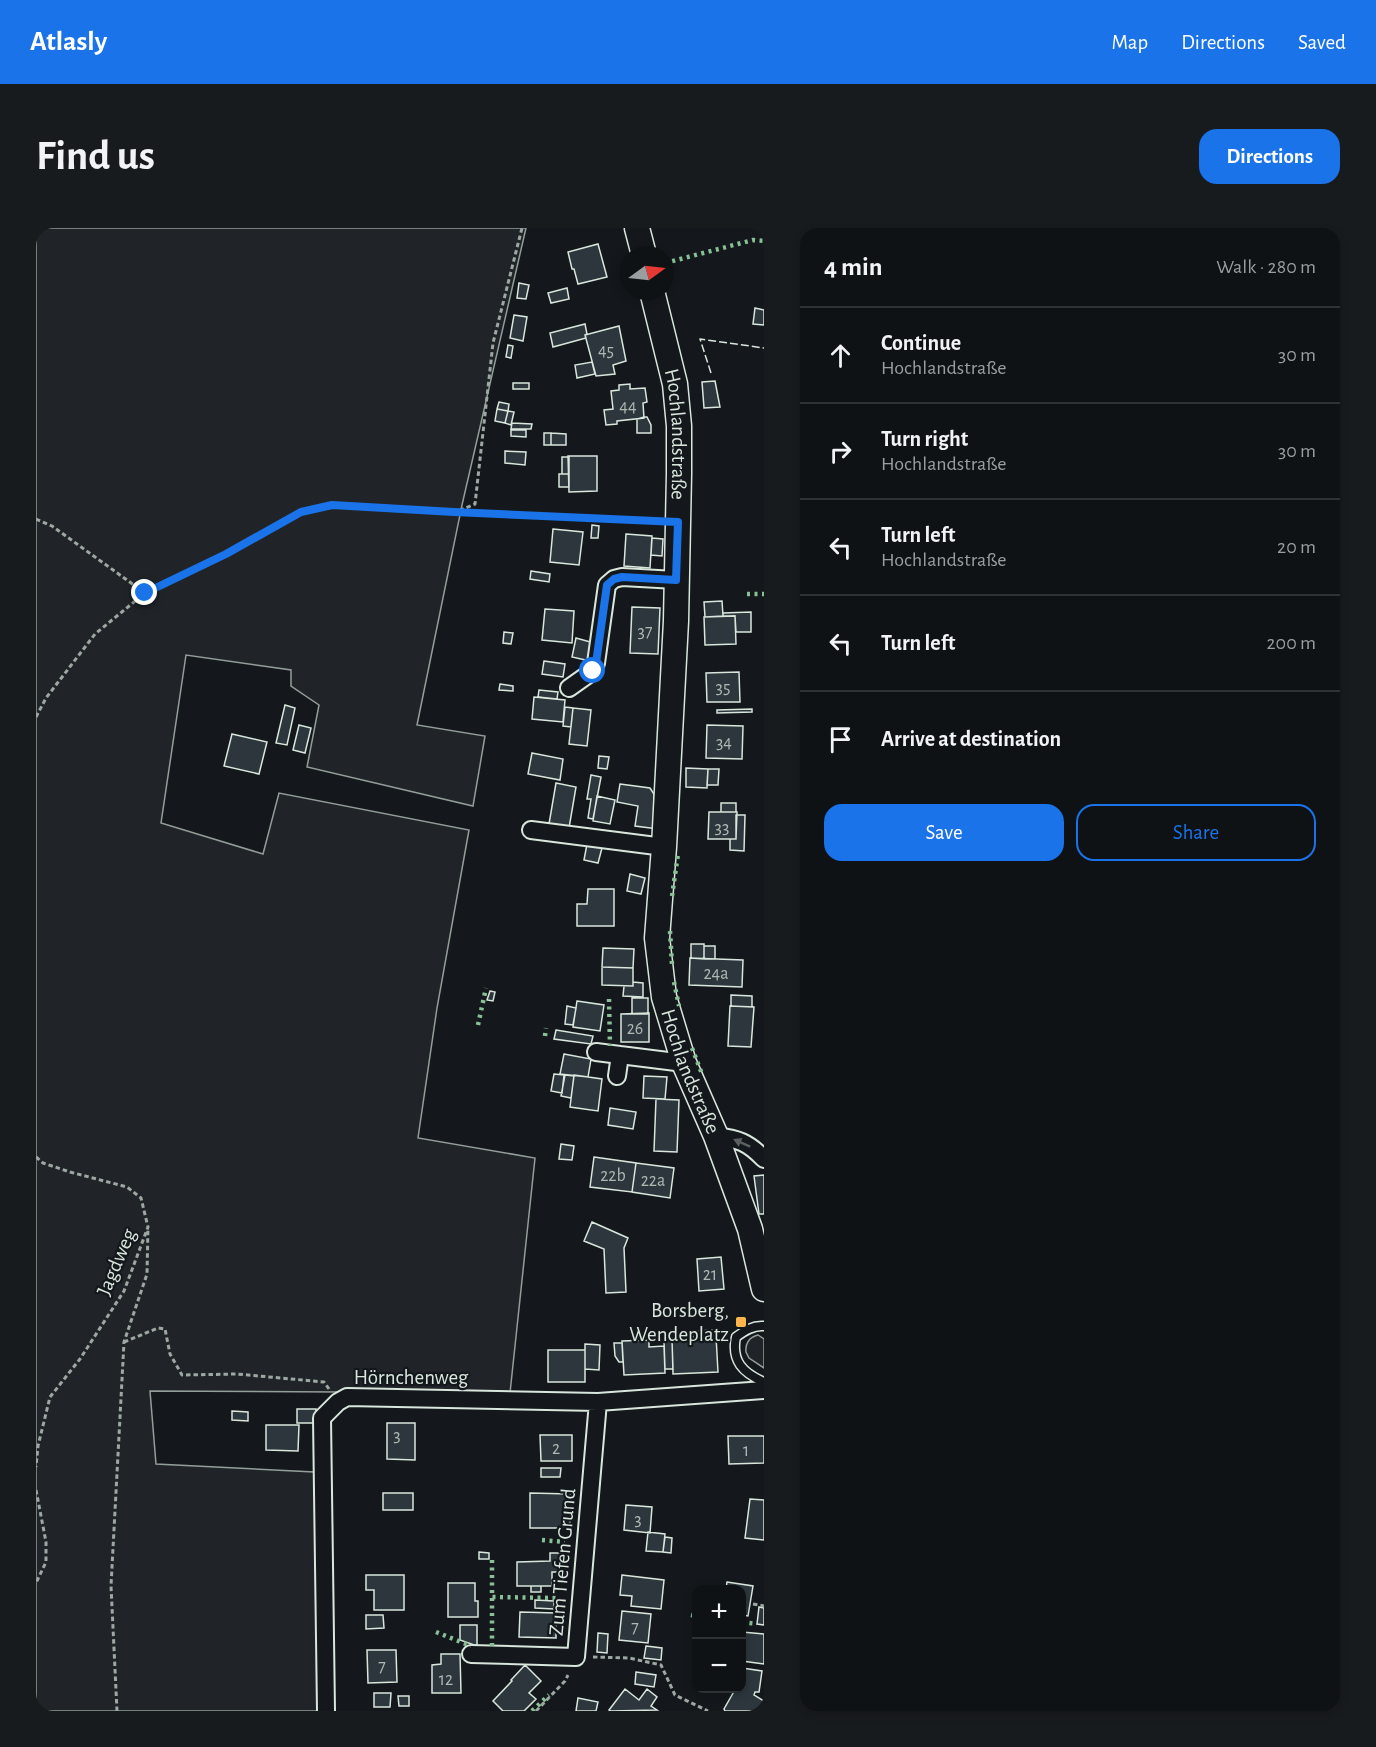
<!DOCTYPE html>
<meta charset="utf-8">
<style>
body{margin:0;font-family:"Alegreya Sans",sans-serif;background:#181b1e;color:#f1f3f6}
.controls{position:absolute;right:18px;bottom:18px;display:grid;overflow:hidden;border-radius:12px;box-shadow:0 3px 9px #0003}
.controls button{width:54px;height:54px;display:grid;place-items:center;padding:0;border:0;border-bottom:2px solid #2f3234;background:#0f1215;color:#f1f3f6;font:30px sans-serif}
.compass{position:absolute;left:584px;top:18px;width:54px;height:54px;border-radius:50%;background:#0f1215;box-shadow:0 3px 9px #0003;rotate:75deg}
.stop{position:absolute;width:18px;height:18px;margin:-14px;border:4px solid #1a73e8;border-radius:50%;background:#fff}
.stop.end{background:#1a73e8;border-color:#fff;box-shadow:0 2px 6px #0008}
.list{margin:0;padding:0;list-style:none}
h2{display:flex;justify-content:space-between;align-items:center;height:78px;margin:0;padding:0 24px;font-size:26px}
h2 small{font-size:20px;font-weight:400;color:#9b9ea0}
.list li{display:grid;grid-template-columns:39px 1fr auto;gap:18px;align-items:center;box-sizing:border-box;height:96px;padding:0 24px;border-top:2px solid #2f3234}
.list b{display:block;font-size:22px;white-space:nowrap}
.list p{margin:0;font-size:20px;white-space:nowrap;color:#9b9ea0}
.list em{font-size:20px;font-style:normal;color:#9b9ea0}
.actions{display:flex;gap:12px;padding:18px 24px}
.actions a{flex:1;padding:14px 0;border:2px solid #1a73e8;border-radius:18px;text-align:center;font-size:21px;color:#1a73e8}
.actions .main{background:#1a73e8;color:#fff}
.icon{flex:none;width:33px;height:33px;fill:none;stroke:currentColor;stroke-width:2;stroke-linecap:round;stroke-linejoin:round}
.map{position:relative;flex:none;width:728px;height:1483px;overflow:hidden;border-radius:18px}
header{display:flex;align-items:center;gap:36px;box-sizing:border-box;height:84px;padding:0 30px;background:#1a73e8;color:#fff}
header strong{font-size:28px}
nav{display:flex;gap:33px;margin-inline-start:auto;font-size:21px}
.intro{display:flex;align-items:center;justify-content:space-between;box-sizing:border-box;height:144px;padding:0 36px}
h1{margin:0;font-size:42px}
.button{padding:15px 27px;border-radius:18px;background:#1a73e8;color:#fff;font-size:21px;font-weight:700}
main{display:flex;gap:36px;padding:0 36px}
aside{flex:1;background:#0f1215;border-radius:18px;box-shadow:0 3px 9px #0003}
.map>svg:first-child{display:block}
.green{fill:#202428;stroke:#939e99;stroke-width:1.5}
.building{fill:#2c363c;stroke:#d8e6dc;stroke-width:1.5}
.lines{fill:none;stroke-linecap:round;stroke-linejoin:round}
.lane-casing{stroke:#d8e6dc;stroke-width:11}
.street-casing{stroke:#d8e6dc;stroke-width:20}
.secondary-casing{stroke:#d8e6dc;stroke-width:27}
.path{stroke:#9da8a2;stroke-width:3;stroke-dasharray:4.5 3;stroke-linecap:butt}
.lane{stroke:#14181c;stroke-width:8}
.street{stroke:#14181c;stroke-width:16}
.secondary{stroke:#14181c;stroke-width:24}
.hedge{stroke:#8ac095;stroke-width:4.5;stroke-dasharray:3 4.5;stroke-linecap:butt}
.fence{stroke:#d8e6dc;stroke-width:1.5;stroke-dasharray:8 3;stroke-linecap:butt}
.oneway{fill:#59605f}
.route{stroke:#1a73e8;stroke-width:8}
.poi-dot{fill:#ffb74d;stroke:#14181c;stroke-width:2}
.labels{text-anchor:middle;stroke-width:4.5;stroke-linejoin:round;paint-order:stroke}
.number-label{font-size:18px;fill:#adbab4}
.street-label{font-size:21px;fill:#d8e6dc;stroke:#14181c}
.poi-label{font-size:21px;fill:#d8e6dc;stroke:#14181c;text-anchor:end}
</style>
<header>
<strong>Atlasly</strong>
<nav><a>Map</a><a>Directions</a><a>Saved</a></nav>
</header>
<div class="intro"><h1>Find us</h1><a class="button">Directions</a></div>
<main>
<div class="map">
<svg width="728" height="1483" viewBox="0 0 728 1483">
<rect width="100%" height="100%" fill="#14181c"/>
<path class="green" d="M0 0H490L426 277 381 497 449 508 437 578 271 539 283 477 255 458V442L150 427 125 595 227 626 243 565 433 602 401 780 382 910 499 930 474 1165 114 1163 120 1236 278 1244 286 1483H0Z
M722 1107 728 1111V1140L713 1130 710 1124C709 1116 713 1109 722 1107Z"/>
<path class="building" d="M562 16 571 49 542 56 538 41H536L532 24Z
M483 55 493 57 490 71 481 70Z
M531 60 533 71 515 75 512 65Z
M719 80 728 82V97L717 96Z
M478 87 491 89 487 113 474 110Z
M549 96 551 106 549 107 550 110 517 119 514 105Z
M583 98 590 133 577 137 579 146 560 148 549 107Z
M472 117 477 118 475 130 470 129Z
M556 134 559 146 541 150 539 137Z
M679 153 684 179 668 180 666 154Z
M477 155H493V161H477Z
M594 156V161L609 160 611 174 607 175 608 190 581 193V196L570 197 568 182 577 181 575 163 583 162V157Z
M463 174 473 176 472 183 461 181Z
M461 181 472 183 469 195 459 193Z
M472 183 478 184 475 197 469 195Z
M608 189H611L615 197V205H601V191Z
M476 195 496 196 495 201H475Z
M475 202H490V209L475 208Z
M508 205H515V217H508Z
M515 205 530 206V217H515Z
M469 223 490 224 489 237 469 235Z
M532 228H561V263L533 264Z
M526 229H533V246H526Z
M523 246H533V259H523Z
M556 297 563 298 562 310H555Z
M517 301 547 304 543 337 514 334Z
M590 306 616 308 614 340 588 338Z
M616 310 627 311 626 328 615 327Z
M495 343 514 346 513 354 494 351Z
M686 373 687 388 669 389 668 374Z
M596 379 624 380 622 426 594 425Z
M509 381 538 383 536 415 506 412Z
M715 384V404H700L699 388H687V385Z
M699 388 700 416 669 417 668 389Z
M468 404 477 405 475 416 467 415Z
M540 410 558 415 554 433 536 429Z
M508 433 529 436 527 449 506 446Z
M703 444 704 474H671L670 445Z
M464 456 477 458V463L463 462Z
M503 462 522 464 521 471 502 469Z
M498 469 529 472 527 494 496 491Z
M249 477 259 480 251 517 240 515Z
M529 479 537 480 535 499 527 498Z
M537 480 555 482 551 518 533 516Z
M716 481V484L681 485V482Z
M263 497 275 500 269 525 257 522Z
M671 497 707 498 706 531 670 530Z
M196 506 231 514 223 546 188 538Z
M496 525 527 531 524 552 492 546Z
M563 528 573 529 571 541 562 540Z
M650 540 672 541 671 560 650 559Z
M672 541H683L682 557H671Z
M555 547 565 549 557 591 552 590 555 571H551Z
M520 555 540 559 533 600 513 596Z
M584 556 614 560 618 566V573L625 574 622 601 599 598 602 578 581 574Z
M561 568 579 572 574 596 557 593Z
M685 575H700V584H685Z
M673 584H701L700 611H672Z
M700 587H709L708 623 694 622V611H700Z
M551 616 566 620 562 635 548 632Z
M594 646 609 650 605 666 591 663Z
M552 661H578V698H541V676H551Z
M655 716H668V731L655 730Z
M668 718H679V731H668Z
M567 720 598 721 597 740 566 739Z
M654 730 707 732 706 759 653 757Z
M566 739 597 740V758L566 757Z
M597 754 607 755V769L587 768 588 758H597Z
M454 763 459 764 457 773 451 772Z
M695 767 716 768V779L695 778Z
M596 770H612V786H596Z
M541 773 568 777 564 803 537 799Z
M531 778 540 780 537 797 529 796Z
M694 778 718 779 715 819 692 818Z
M613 785V814H585V786Z
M520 802 557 808 555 816 518 811Z
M528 826 555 831 552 849 524 846Z
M518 846 528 847 526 865 515 863Z
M529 847 538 848 535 870 525 868Z
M538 847 566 851 562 883 534 879Z
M608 848 631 849 629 871 607 870Z
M620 871 643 872 641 924 618 923Z
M574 880 600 884 597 901 572 897Z
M525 916 538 918 536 932 523 931Z
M558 929 600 935 596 964 554 959Z
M600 935 638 940 634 970 596 964Z
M728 947V986H723L718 948Z
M556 994 592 1010 588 1020 590 1064 570 1065 568 1021 548 1013Z
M685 1029 688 1061 663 1063 661 1031Z
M676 1102 677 1108 649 1109V1104Z
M680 1108 682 1144 637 1146 636 1110Z
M613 1112V1119L628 1118 629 1145 588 1147 586 1113Z
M636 1112 637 1141H629L628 1113Z
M578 1115H586L587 1134H583L579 1128Z
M549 1116 564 1117 563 1142 549 1141Z
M512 1122H549V1154H512Z
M261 1181H280V1195H261Z
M196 1183 212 1184V1193L196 1192Z
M351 1195H379V1232L351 1231Z
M230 1197H263L262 1223 230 1222Z
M504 1207H536V1233H505Z
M692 1208H728V1235L693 1236Z
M505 1240H525L524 1249H505Z
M347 1265H377V1282H347Z
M494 1265 534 1266V1298H528L526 1300H494Z
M714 1271 728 1272V1312L709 1310Z
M590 1277 616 1279 614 1305 588 1302Z
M612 1304 629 1306 627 1324 610 1323Z
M629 1309 636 1310 635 1325 627 1324Z
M443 1324 453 1325V1331H443Z
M514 1325H531V1344H516V1358H481V1334L514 1333Z
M330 1347H368V1382H338V1362H330Z
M586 1347 628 1352 625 1381 595 1378 596 1368 584 1367Z
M691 1354 717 1358 712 1388 706 1387V1362H680L681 1360 690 1361Z
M412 1355H439V1373H442V1389H412Z
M495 1358H505V1364H495Z
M499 1372 518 1373V1381L499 1380Z
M723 1379 728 1380V1397L721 1396Z
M586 1383 615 1386 612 1415 583 1412Z
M484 1384 520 1385V1410L483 1409Z
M330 1387H347L348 1400 330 1401Z
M424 1397H441V1418L424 1412Z
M706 1404 728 1406V1436L706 1433Z
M562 1405 572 1406 571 1425 561 1424Z
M610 1418 626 1420 625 1432 608 1430Z
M331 1422H360L361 1454 332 1455Z
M405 1426H424L425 1465H396V1437L405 1436Z
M489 1437 505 1453 493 1465 500 1471 488 1483H467L457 1473 476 1453 475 1452Z
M706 1440 726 1443 723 1464H719L718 1467 728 1473 723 1483H689L688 1481 700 1460H706Z
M600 1444 620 1447 618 1459 599 1456Z
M589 1461 603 1472 611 1461 621 1469 615 1478 621 1482 575 1483 573 1482Z
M338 1465H355L354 1479H338Z
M362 1468H373V1478H363Z
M542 1470 562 1474 560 1483H540Z"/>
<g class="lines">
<defs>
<path id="lane" d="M728 1098C717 1097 708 1103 700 1109 695 1133 707 1145 728 1154"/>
<path id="street" d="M533 460 557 443 560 435 571 357 578 351 586 349 640 352
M495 602 628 619
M560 824 648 835
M581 848 584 827
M680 908C702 911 712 914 728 931
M435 1426 540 1429 562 1174
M290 1483 286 1190 302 1174 311 1169 562 1174 728 1162"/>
<g id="secondary">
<path d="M601 0 608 27"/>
<path id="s1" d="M616 63 639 156 643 198V246L640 393 628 619 621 710 628 769 648 835 680 908 714 1001 728 1061"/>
</g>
</defs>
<use href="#lane" class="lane-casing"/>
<use href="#street" class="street-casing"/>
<use href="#secondary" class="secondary-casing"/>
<path class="path" d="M422 284 622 293
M0 291 16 298 109 365
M0 489 10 470 59 406 109 365 190 326 265 284 296 277 420 284 439 276 457 115 486 0
M0 929 7 935 34 944 91 959 105 970 112 999 88 1063 44 1131 14 1169 2 1218 0 1239
M88 1114 122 1100 129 1101 134 1126 146 1147 201 1146 288 1154 293 1161
M0 1262 10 1314V1334L0 1355
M717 1376 728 1378
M557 1429 593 1430 625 1437 639 1467 672 1483
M81 1483 75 1358 88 1114 111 1046 112 999
M500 1483 529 1453 532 1447"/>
<use href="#lane" class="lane"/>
<use href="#street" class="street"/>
<use href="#secondary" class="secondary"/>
<path class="hedge" d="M629 35 717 12 728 13
M711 366H728
M636 668 642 626
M634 703 636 737
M638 754 643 778
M573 771 574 818
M442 797 450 760
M509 808 510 800
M656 820 666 846
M506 1312 529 1314
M456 1332V1369L520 1370
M655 1387 660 1388
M706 1394 721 1396
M400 1404 435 1418
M456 1418V1369
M496 1483 513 1467"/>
<path class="fence" d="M675 145 664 111 728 120"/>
</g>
<defs><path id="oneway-solid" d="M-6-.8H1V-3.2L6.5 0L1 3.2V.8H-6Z" transform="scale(1.5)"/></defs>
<use class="oneway" href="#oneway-solid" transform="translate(706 915) rotate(-156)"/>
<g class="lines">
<path class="route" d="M109 365 190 326 265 284 296 277 418 284 642 294 640 352 586 349 578 351 571 357 560 435 557 443"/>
</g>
<rect class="poi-dot" x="699" y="1088" width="12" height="12" rx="3"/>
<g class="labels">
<g class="number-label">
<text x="570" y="128">45</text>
<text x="592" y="184">44</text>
<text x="609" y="409">37</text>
<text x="687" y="465">35</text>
<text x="688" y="520">34</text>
<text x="686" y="605">33</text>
<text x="680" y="751">24a</text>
<text x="599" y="806">26</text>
<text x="577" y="953">22b</text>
<text x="617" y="958">22a</text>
<text x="674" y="1052">21</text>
<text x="361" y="1213">3</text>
<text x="520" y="1226">2</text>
<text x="710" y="1228">1</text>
<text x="602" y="1297">3</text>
<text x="599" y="1405">7</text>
<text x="346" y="1444">7</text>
<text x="410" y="1457">12</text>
</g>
<g class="street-label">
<text dy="7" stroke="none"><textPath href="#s1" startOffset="146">Hochlandstraße</textPath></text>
<text dy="7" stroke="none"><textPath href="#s1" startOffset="789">Hochlandstraße</textPath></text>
<text transform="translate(80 1034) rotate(-67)" y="7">Jagdweg</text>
<text x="375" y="1156">Hörnchenweg</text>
<text transform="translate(526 1334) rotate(-85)" y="7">Zum Tiefen Grund</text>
</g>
<g class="poi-label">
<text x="693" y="1089">Borsberg,<tspan x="693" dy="24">Wendeplatz</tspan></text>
</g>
</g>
</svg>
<div class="controls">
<button>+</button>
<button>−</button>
</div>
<svg class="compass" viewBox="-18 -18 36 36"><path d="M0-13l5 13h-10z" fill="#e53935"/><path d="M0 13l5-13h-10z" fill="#9b9ea0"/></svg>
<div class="stop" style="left:557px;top:443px"></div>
<div class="stop end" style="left:109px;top:365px"></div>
</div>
<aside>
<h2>4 min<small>Walk · 280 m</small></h2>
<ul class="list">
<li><svg class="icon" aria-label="ahead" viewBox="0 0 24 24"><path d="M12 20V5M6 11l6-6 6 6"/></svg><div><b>Continue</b><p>Hochlandstraße</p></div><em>30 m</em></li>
<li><svg class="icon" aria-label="right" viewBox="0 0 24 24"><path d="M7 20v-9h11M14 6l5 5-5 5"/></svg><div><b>Turn right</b><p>Hochlandstraße</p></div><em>30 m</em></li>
<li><svg class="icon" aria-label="left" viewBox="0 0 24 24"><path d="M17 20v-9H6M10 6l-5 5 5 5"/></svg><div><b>Turn left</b><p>Hochlandstraße</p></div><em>20 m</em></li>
<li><svg class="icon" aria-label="left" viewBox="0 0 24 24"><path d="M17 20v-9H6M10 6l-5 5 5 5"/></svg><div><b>Turn left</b></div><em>200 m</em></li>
<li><svg class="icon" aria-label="arrive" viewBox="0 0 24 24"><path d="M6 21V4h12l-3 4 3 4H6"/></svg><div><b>Arrive at destination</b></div></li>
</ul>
<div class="actions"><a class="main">Save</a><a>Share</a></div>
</aside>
</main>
